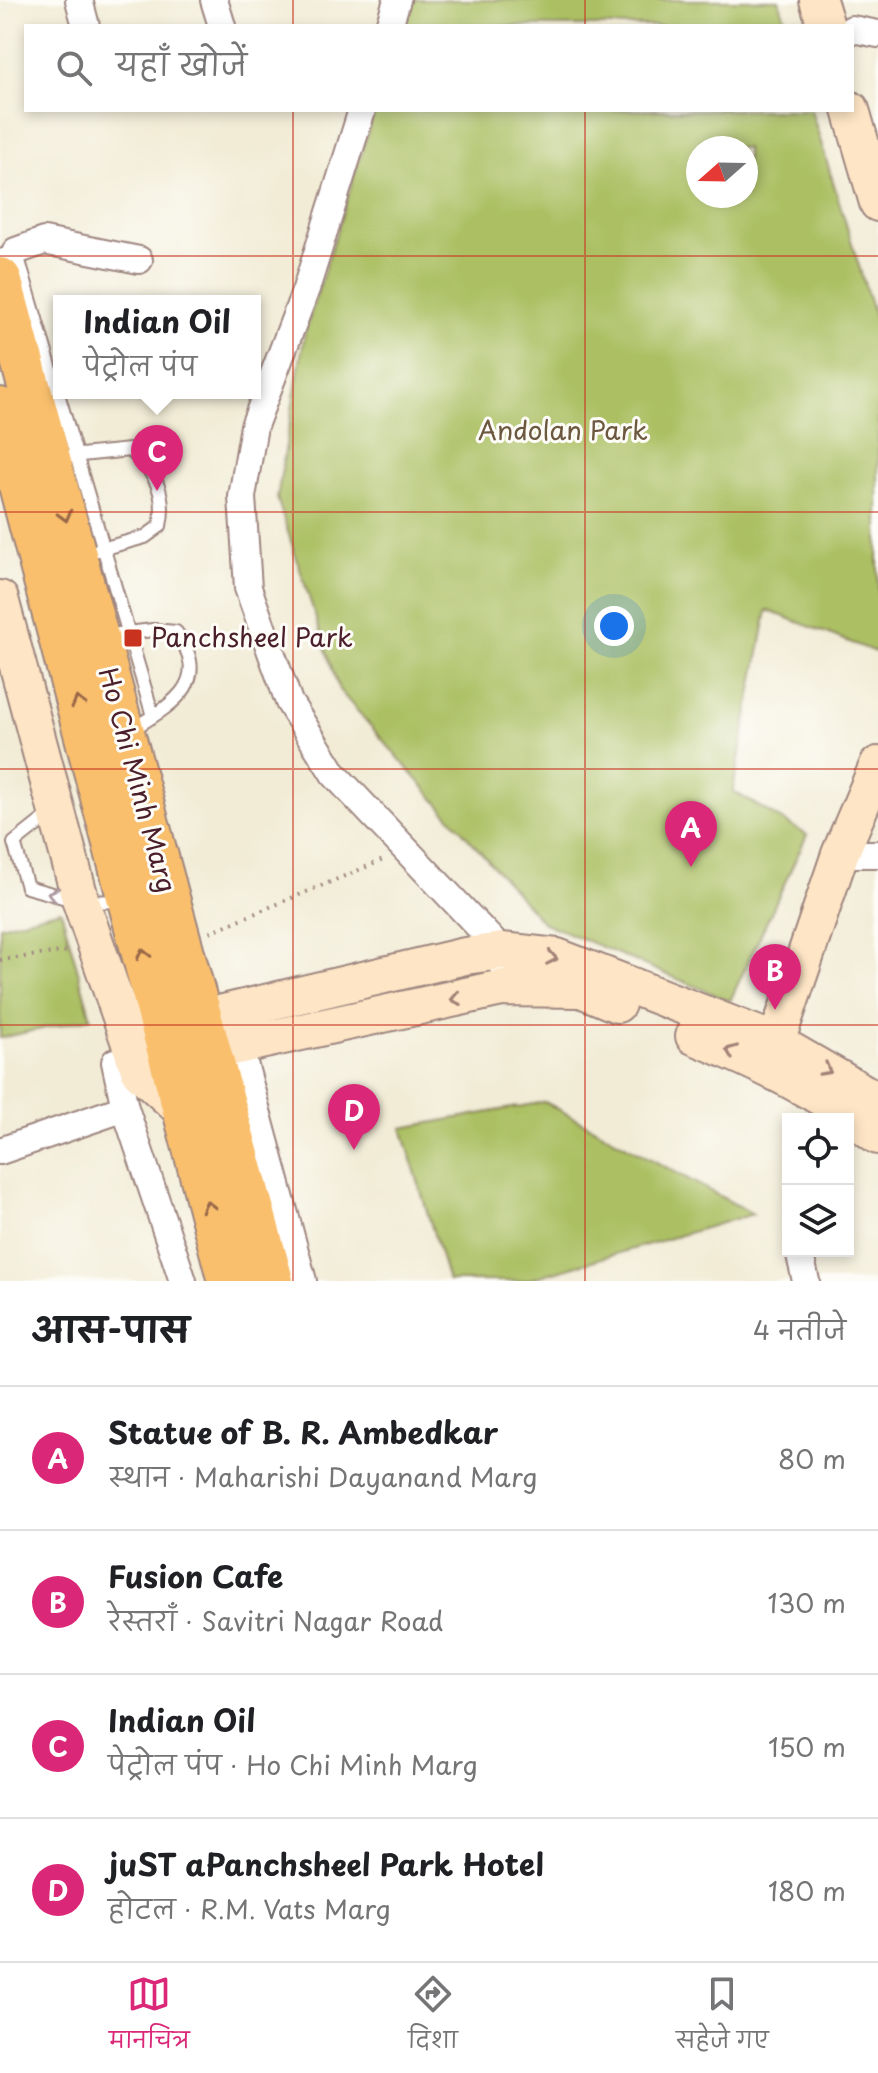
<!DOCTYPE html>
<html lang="hi">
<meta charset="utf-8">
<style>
body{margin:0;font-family:"Playpen Sans","Playpen Sans Deva",sans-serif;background:#f6f6f6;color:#202124}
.controls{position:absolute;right:24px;bottom:24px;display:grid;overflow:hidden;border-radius:0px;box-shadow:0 4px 12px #0003}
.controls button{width:72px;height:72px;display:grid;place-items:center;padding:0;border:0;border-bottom:2px solid #e0e0e0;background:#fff;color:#202124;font:40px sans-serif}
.compass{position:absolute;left:686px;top:136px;width:72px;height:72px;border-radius:50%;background:#fff;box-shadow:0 4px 12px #0003;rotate:250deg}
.you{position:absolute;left:614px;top:626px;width:28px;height:28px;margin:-20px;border:6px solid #fff;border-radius:50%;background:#1a73e8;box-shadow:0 0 0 12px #1a73e833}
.badge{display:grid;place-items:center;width:52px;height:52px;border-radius:50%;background:#db2777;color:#fff;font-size:26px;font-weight:700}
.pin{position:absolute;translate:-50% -66px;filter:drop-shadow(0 2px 4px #0008)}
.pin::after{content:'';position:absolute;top:42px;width:28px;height:24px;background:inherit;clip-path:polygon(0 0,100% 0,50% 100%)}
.popup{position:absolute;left:53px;top:295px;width:208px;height:104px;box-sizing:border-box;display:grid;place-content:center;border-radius:0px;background:#fff;filter:drop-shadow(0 2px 6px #0005);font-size:26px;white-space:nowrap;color:#757577}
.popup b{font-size:30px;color:#202124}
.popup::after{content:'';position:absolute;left:50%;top:100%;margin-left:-16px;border:16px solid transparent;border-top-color:#fff}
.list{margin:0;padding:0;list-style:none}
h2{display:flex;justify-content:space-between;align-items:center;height:104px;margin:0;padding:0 32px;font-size:34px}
h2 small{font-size:26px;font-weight:400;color:#757577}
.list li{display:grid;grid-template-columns:52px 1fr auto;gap:24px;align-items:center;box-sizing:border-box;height:144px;padding:0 32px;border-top:2px solid #e0e0e0}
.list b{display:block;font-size:30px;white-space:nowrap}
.list p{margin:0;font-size:26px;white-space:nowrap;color:#757577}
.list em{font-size:26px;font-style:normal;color:#757577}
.icon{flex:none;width:44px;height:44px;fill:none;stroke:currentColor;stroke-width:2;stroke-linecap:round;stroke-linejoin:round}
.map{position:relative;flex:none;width:878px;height:1281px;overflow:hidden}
.search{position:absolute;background:#fff;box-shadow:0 4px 12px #0003;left:24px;right:24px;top:24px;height:88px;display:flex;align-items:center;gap:20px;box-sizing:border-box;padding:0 28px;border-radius:0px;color:#757577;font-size:30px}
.sheet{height:680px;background:#fff}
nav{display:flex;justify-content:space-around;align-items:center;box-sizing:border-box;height:112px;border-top:2px solid #e0e0e0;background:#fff;font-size:22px;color:#757577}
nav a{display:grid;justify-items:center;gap:4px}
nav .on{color:#db2777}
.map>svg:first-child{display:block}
.green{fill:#acc064;stroke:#7b7048;stroke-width:2;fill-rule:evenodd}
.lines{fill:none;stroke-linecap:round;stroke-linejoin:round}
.lane-casing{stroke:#9e8680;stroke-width:16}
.street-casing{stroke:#9e8680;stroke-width:30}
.secondary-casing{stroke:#9e8680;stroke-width:40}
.primary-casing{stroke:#9e8680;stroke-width:46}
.path{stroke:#9e8680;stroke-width:4;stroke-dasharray:2 6;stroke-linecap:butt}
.lane{stroke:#fff;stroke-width:12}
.street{stroke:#fff;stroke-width:26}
.secondary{stroke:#fde5c5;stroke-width:36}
.primary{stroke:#f9bf6d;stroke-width:42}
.oneway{stroke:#996749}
.oneway2{stroke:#ae9aa0}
.oneway3{stroke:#a48278}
.grid{fill:none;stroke:#c8321e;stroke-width:2;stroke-opacity:0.55}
.poi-dot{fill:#c8321e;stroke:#fdfcf7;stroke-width:3}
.labels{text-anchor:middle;stroke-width:6;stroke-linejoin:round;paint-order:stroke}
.park-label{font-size:26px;fill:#6c573f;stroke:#fdfcf7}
.poi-label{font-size:26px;fill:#4a1f2b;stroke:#fdfcf7;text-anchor:start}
.street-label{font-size:26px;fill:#4a1f2b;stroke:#fdfcf7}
</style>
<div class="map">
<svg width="878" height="1281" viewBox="0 0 878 1281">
<rect width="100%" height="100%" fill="#fdfcf7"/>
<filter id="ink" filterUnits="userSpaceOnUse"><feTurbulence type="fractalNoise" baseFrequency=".0125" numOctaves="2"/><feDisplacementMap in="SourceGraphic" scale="16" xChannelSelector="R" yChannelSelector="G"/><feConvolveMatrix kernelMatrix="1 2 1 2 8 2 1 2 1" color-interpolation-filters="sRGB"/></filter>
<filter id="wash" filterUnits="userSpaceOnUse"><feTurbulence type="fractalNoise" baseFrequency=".006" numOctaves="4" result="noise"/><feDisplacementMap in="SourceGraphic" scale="32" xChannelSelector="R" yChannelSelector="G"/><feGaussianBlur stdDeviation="1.8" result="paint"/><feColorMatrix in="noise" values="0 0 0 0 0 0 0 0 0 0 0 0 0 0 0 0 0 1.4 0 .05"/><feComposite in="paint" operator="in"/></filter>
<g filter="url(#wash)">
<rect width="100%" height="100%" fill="#f2ecd6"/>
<path class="green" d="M409 0H779L787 26H401Z
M375 110H811L878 328V653L767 610 733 791 807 835 730 1001 542 922 339 690 277 498 305 332ZM698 148H746V196H698Z
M61 910 91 1018 0 1038V926Z
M545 1102 753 1214 523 1281H448L402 1128Z"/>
</g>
<g filter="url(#ink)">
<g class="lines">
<defs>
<path id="lane" d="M0 256 16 251 153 716
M71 456 130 450C155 471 167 494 160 526L145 537 98 550
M102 636 153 630 176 632C214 683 171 705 131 730
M53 812 14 843 27 887 81 902 123 901"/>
<path id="street" d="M79 0 86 26
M214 0 222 26
M389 26 397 0
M852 29 878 34
M362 110 306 289 254 426 242 497 248 588 289 702 334 774 502 951V965
M16 251 44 241 139 260
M840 854H878
M239 1045 303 1281
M115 1062 125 1108 183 1281
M0 1151 125 1108
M799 1251 806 1281"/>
<path id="secondary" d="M818 0 826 26
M851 110 878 203
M0 599 81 902 140 1072 182 1110
M202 1018 465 956 502 951 557 957 774 1041 878 1101
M694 1036C760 1063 821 1092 878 1136
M210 1052 502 988 581 989 617 1004
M769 1063 840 854 878 765"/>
<path id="primary" d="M0 279 272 1281
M0 409 229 1281"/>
</defs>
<use href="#lane" class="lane-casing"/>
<use href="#street" class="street-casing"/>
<use href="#secondary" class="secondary-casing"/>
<use href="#primary" class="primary-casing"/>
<path class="path" d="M210 932 383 860
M0 960 69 951"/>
<use href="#lane" class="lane"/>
<use href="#street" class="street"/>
<use href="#secondary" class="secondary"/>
<use href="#primary" class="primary"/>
</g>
<defs><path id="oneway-chevron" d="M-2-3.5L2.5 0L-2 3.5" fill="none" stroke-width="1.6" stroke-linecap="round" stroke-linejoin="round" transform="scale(2)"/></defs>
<g class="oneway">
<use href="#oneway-chevron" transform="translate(65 516) rotate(75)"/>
<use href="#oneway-chevron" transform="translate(78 702) rotate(-105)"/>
<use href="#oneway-chevron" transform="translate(143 954) rotate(-104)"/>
<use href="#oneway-chevron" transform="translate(208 1206) rotate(-105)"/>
</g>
<use class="oneway2" href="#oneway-chevron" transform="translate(53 894) rotate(-165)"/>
<g class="oneway3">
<use href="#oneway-chevron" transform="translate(552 958) rotate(11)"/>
<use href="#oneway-chevron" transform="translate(456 999) rotate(168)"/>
<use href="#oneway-chevron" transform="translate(731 1051) rotate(-158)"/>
<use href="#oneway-chevron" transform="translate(826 1070) rotate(29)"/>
</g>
</g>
<path class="grid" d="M293 0V26M585 0V26M293 110V1281M585 110V1281M0 256H878M0 512H878M0 769H878M0 1025H878"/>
<rect class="poi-dot" x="123" y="628" width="20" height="20" rx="4"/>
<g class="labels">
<g class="park-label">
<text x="563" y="440">Andolan Park</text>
</g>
<g class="poi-label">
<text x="151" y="647">Panchsheel Park</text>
</g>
<g class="street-label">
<text transform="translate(137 780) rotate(75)" y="9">Ho Chi Minh Marg</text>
</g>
</g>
</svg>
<div class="controls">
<button><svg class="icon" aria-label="locate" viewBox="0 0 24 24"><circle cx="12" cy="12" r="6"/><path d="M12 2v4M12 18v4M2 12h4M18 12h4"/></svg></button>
<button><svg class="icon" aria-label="layers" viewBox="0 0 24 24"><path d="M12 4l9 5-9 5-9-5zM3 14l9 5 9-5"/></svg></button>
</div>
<svg class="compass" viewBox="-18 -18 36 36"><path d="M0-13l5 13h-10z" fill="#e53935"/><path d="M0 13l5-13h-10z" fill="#757577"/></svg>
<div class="you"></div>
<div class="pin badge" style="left:691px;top:867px">A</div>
<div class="pin badge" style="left:775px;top:1010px">B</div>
<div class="pin badge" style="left:157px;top:491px">C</div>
<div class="popup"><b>Indian Oil</b>पेट्रोल पंप</div>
<div class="pin badge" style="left:354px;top:1150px">D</div>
<div class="search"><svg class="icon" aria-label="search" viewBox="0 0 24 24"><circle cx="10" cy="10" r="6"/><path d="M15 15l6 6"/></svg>यहाँ खोजें</div>
</div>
<section class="sheet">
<h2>आस-पास<small>4 नतीजे</small></h2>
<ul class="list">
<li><span class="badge">A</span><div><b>Statue of B. R. Ambedkar</b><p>स्थान · Maharishi Dayanand Marg</p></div><em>80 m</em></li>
<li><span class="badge">B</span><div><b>Fusion Cafe</b><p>रेस्तराँ · Savitri Nagar Road</p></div><em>130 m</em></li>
<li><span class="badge">C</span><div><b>Indian Oil</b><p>पेट्रोल पंप · Ho Chi Minh Marg</p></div><em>150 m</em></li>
<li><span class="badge">D</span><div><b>juST aPanchsheel Park Hotel</b><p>होटल · R.M. Vats Marg</p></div><em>180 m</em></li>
</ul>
</section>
<nav>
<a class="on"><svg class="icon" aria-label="map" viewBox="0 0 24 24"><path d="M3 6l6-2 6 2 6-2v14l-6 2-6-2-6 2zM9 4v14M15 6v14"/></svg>मानचित्र</a>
<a><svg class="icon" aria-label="directions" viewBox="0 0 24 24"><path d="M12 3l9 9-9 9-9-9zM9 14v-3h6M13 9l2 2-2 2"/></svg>दिशा</a>
<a><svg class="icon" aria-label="saved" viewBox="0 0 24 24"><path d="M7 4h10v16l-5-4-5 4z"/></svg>सहेजे गए</a>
</nav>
